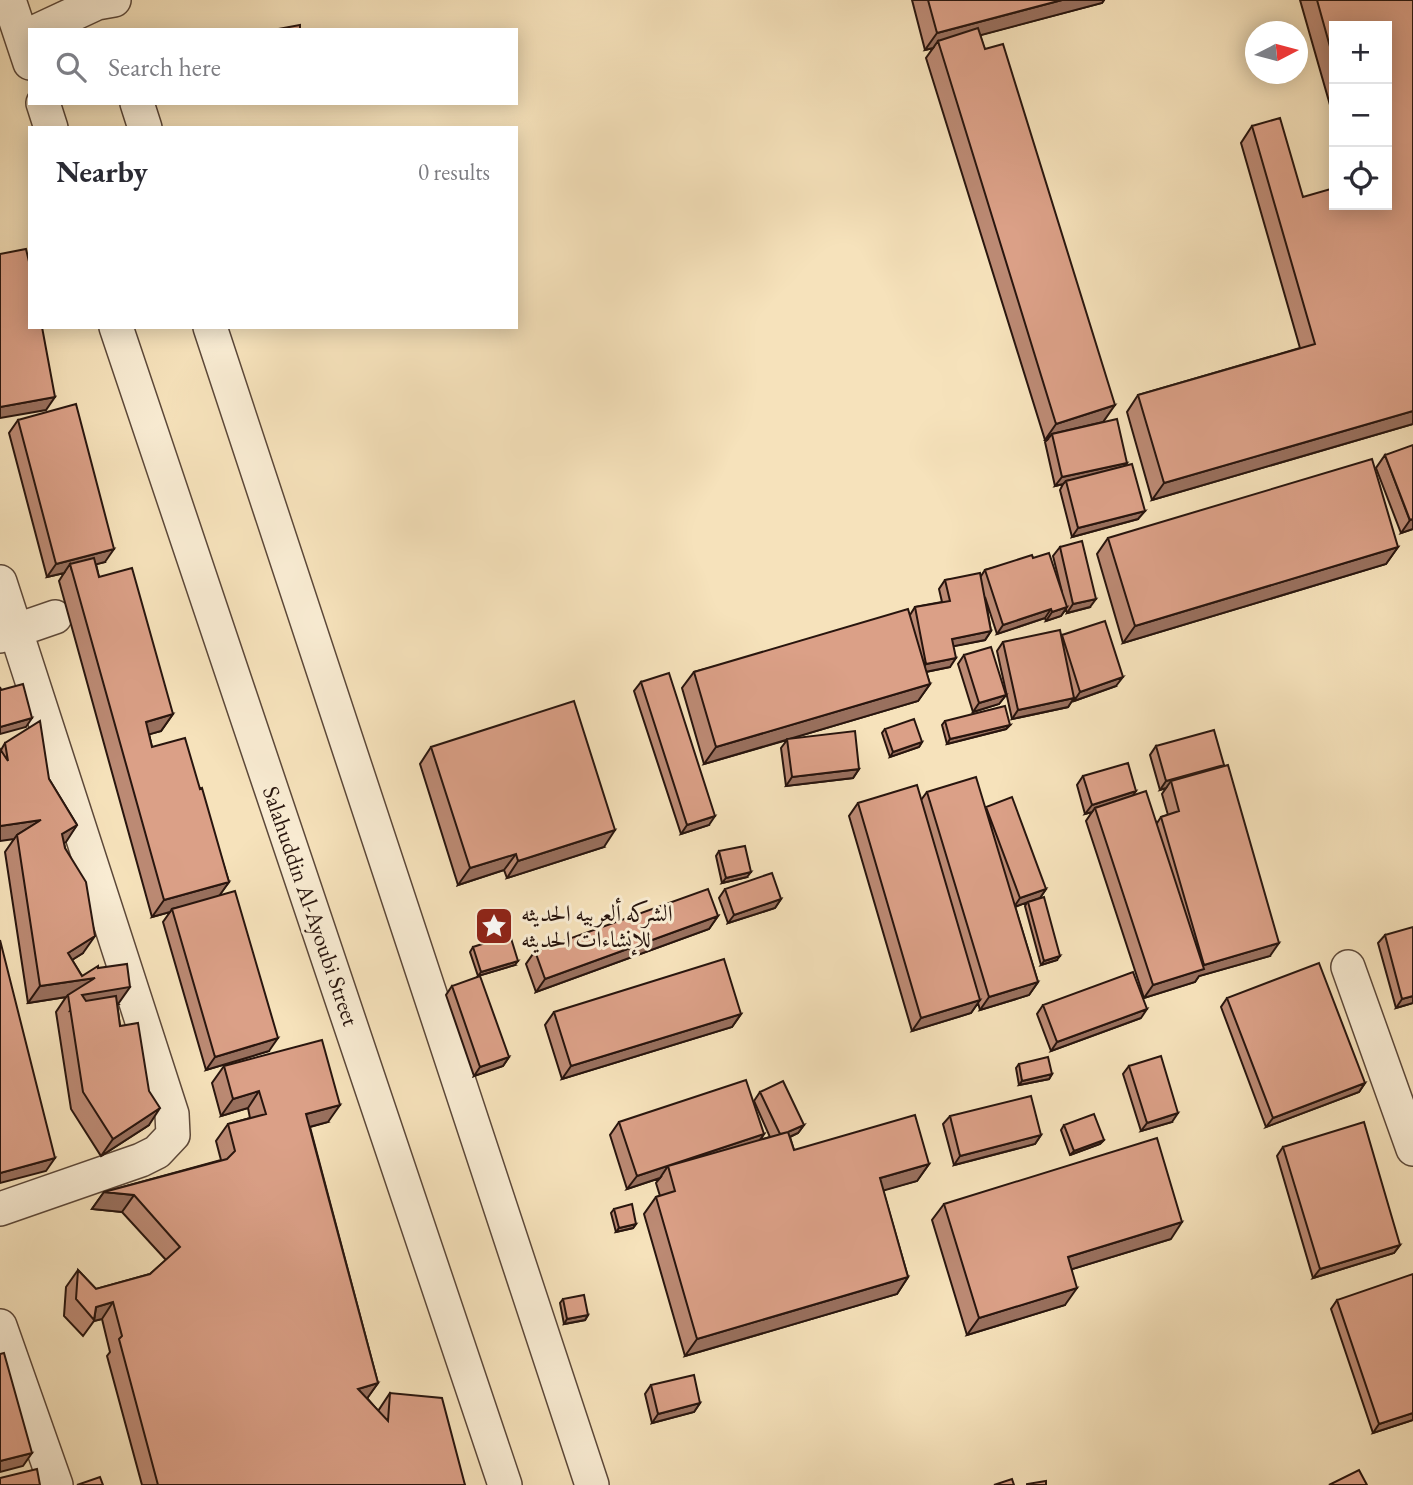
<!DOCTYPE html>
<meta charset="utf-8">
<style>
body{margin:0;font-family:"EB Garamond",Amiri,serif;background:#f2f2f3;color:#2b2b33}
.controls{position:absolute;right:21px;top:21px;display:grid;overflow:hidden;border-radius:0px;box-shadow:0 4px 18px #0003}
.controls button{width:63px;height:63px;display:grid;place-items:center;padding:0;border:0;border-bottom:2px solid #e1e1e2;background:#fff;color:#2b2b33;font:35px sans-serif}
.compass{position:absolute;left:1245px;top:21px;width:63px;height:63px;border-radius:50%;background:#fff;box-shadow:0 4px 18px #0003;rotate:84deg}
.list{margin:0;padding:0;list-style:none}
h2{display:flex;justify-content:space-between;align-items:center;height:91px;margin:0;padding:0 28px;font-size:30px}
h2 small{font-size:23px;font-weight:400;color:#7c7c81}
.icon{flex:none;width:38px;height:38px;fill:none;stroke:currentColor;stroke-width:2;stroke-linecap:round;stroke-linejoin:round}
.map{position:relative;flex:none;width:1413px;height:1485px;overflow:hidden}
.search{position:absolute;background:#fff;box-shadow:0 4px 18px #0003;left:28px;top:28px;width:490px;height:77px;display:flex;align-items:center;gap:18px;box-sizing:border-box;padding:0 24px;border-radius:0px;color:#7c7c81;font-size:26px}
.panel{position:absolute;background:#fff;box-shadow:0 4px 18px #0003;left:28px;top:126px;width:490px;height:203px;border-radius:0px}
.map>svg:first-child{display:block}
.lines{fill:none;stroke-linecap:round;stroke-linejoin:round}
.minor-casing{stroke:#5c4839;stroke-width:36}
.minor{stroke:#f9ecd3;stroke-width:33}
.wall{fill:#bc8a74;stroke:#28150e;stroke-width:2}
.shaded-wall{fill:#99705e;stroke:#28150e;stroke-width:2}
.building{fill:#dba087;stroke:#28150e;stroke-width:2}
.labels{text-anchor:middle;stroke-width:6;stroke-linejoin:round;paint-order:stroke}
.street-label{font-size:23px;fill:#28150e;stroke:#f9ecd3}
.poi-label{font-size:23px;fill:#28150e;stroke:#f9ecd3;text-anchor:start}
</style>
<div class="map">
<svg width="1413" height="1485" viewBox="0 0 1413 1485">
<rect width="100%" height="100%" fill="#f6e2bb"/>
<filter id="stains"><feTurbulence type="fractalNoise" baseFrequency=".00286" numOctaves="4"/><feColorMatrix values="0 0 0 0 .2 0 0 0 0 .09 0 0 0 0 .02 0 0 0 .5 -.17"/></filter>
<radialGradient id="worn" r=".72"><stop offset=".6" stop-color="#630" stop-opacity="0"/><stop offset="1" stop-color="#630" stop-opacity=".3"/></radialGradient>
<g class="lines">
<defs>
<path id="minor" d="M9 0 30 63
M39 30 97 3 114 0
M43 103 51 128
M137 103 145 128
M116 327 505 1485
M210 327 592 1485
M0 582 172 1114 173 1135 157 1152 141 1160 0 1209
M0 636 55 617
M1348 967 1413 1149
M0 1326 56 1485"/>
</defs>
<use href="#minor" class="minor-casing"/>
<use href="#minor" class="minor"/>
</g>
<path class="wall" d="M912 0H1104L1102 3 980 35 1104 422 1126 465 1138 519 1072 537 1060 490 1063 484 1055 486 1045 442 1047 440H1045L926 58 933 48 925 50Z
M1300 0H1413V424L1152 500 1127 412 1138 395 1300 348 1241 143 1252 126 1303 197 1387 205 1334 26V119Z
M18 420 105 562 96 564 99 577 173 714 161 731 149 734 152 747 200 789 229 882 219 895 269 1051 206 1070 163 922 170 912 152 917 59 581 64 573 47 577 9 433Z
M1385 455 1413 529 1401 533 1376 468Z
M1108 538 1398 547 1386 564 1123 643 1097 554Z
M1060 547 1090 607 1067 613 1066 609 1061 616 1046 621 1045 618 997 634 985 597 991 631 985 640 953 646 950 667 926 672 930 684 918 701 789 739 859 769 853 778 786 786 781 748 787 740 704 764 682 688 694 672 910 615 915 607 942 602 939 589 945 580 981 576 985 570 1033 558 1062 592 1053 556Z
M1062 635 1116 686 1074 701 1073 699 1068 707 1012 719 997 651 1003 642 1061 636Z
M964 655 1006 695 999 704 973 712 958 664Z
M641 682 709 825 681 834 634 691Z
M945 721 1010 725 1006 729 947 744 942 725Z
M885 729 922 742 919 747 890 757 882 733Z
M5 743 49 779 77 825 64 843 83 953 72 960 82 976 118 1004H117L120 1026 149 1125 101 1156 71 1109 56 1012 66 997 28 1003 5 852 14 839 1 750Z
M1156 746 1270 956 1199 976 1195 982 1144 998 1086 821 1092 812 1085 814 1077 785 1083 776 1134 795 1157 823 1161 817 1168 815 1162 794 1166 788 1160 790 1150 755Z
M431 747 604 847 507 878 504 870 458 885 420 764Z
M927 792 985 808 1046 889 1040 898 1033 900 1057 960 1041 965 1025 906 1027 902 1015 907 1038 982 1029 995 980 1010 978 1003 971 1013 912 1031 849 816 858 803 921 800Z
M719 851 747 877 722 883 716 856Z
M725 889 781 899 775 908 728 923 719 898Z
M718 916 709 929 536 992 526 964 535 951Z
M1385 935 1413 1003 1396 1008 1378 943Z
M473 947 515 965 478 976 470 952Z
M452 986 509 1057 503 1066 474 1076 446 995Z
M1227 998 1365 1083 1359 1092 1266 1127 1221 1007Z
M1043 1005 1141 1018 1051 1051 1037 1014Z
M554 1012 741 1014 732 1027 562 1079 545 1025Z
M1019 1064 1052 1074 1049 1079 1019 1085 1016 1068Z
M224 1066 328 1122 310 1127 378 1383 367 1398 378 1411 390 1393 465 1485H142L107 1356 110 1352 102 1319 94 1321 83 1336 64 1316 66 1287 78 1270 96 1289 150 1274 166 1260 122 1212 92 1209 104 1192 221 1160 216 1141 228 1124 250 1118 248 1108 221 1116 212 1083Z
M1129 1066 1172 1122 1141 1131 1123 1074Z
M760 1092 804 1125 798 1133 790 1137 794 1150 929 1164 917 1181 883 1190 908 1277 897 1294 685 1356 644 1214 656 1197 660 1196 656 1183 660 1178 627 1189 610 1135 619 1122 764 1134 760 1140 770 1137 754 1101Z
M950 1116 1041 1135 1035 1144 954 1165 943 1124Z
M1064 1125 1104 1140 1100 1144 1070 1155 1061 1130Z
M1283 1147 1400 1245 1394 1253 1313 1278 1277 1156Z
M944 1204 1171 1239 1072 1269 1065 1305 967 1335 932 1220Z
M614 1209 636 1224 633 1228 616 1232 611 1213Z
M563 1299 588 1315 585 1320 564 1324 560 1303Z
M1337 1300 1413 1420 1373 1433 1331 1309Z
M651 1385 700 1403 694 1412 652 1423 645 1394Z"/>
<path class="shaded-wall" d="M1062 0H1104L1102 3 940 46 938 41 933 48 925 50 937 33Z
M55 397 46 410 0 418V407Z
M1115 405 1103 422 1052 434 1047 440H1045L1056 424Z
M1413 411V424L1152 500 1164 483Z
M1127 463 1121 471 1066 481 1063 484 1055 486 1062 477Z
M1145 511 1138 519 1072 537 1078 528Z
M1413 519V529L1401 533 1410 520Z
M1398 547 1386 564 1123 643 1135 626Z
M114 549 105 562 72 571 70 564 64 573 47 577 56 564Z
M1096 599 1090 607 1067 613 1073 604Z
M1067 607 1061 616 1046 621 1052 612Z
M1051 609 1045 618 997 634 1003 625Z
M991 631 985 640 945 648 952 639Z
M956 658 950 667 920 673 926 664Z
M1123 677 1116 686 1074 701 1080 692Z
M930 684 918 701 704 764 716 747Z
M1006 695 999 704 973 712 979 703Z
M1074 698 1068 707 1012 719 1018 710Z
M173 714 161 731 134 739 146 722Z
M32 718 26 727 0 734V727Z
M1010 725 1006 729 947 744 950 739Z
M922 742 919 747 890 757 893 752Z
M1224 765 1171 781 1166 788 1160 790 1166 781Z
M859 769 853 778 786 786 792 777Z
M1136 791 1130 800 1095 808 1092 812 1085 814 1092 805Z
M715 816 709 825 681 834 687 825Z
M41 820 17 835 14 839 0 841V826Z
M77 825 66 842 50 851 62 834Z
M615 830 604 847 507 878 518 861Z
M516 854 504 870 458 885 470 868Z
M751 872 747 877 722 883 726 878Z
M229 882 217 899 172 909 170 912 152 917 164 900Z
M1046 889 1040 898 1014 907 1020 898Z
M781 899 775 908 728 923 734 915Z
M718 916 709 929 536 992 545 979Z
M95 936 83 953 56 970 68 953Z
M1279 943 1270 956 1199 976 1195 982 1144 998 1153 985 1200 970 1204 965Z
M1060 956 1057 960 1041 965 1044 961Z
M518 961 515 965 478 976 481 972Z
M95 978 130 987 118 1004 70 1011 81 995H68L66 997 28 1003 40 986Z
M1038 982 1029 995 980 1010 989 997Z
M1413 996V1003L1396 1008 1402 999Z
M980 1000 971 1013 912 1031 921 1018Z
M1147 1009 1141 1018 1051 1051 1057 1042Z
M741 1014 732 1027 562 1079 571 1066Z
M278 1038 269 1051 206 1070 215 1057Z
M509 1057 503 1066 474 1076 480 1067Z
M1052 1074 1049 1079 1019 1085 1022 1081Z
M1365 1083 1359 1092 1266 1127 1273 1118Z
M259 1091 248 1108 221 1116 233 1099Z
M340 1105 328 1122 294 1131 306 1114Z
M160 1108 149 1125 101 1156 113 1139Z
M1178 1113 1172 1122 1141 1131 1147 1123Z
M804 1125 798 1133 774 1144 780 1135Z
M764 1134 755 1147 668 1166 660 1178 627 1189 637 1176Z
M1041 1135 1035 1144 954 1165 960 1156Z
M1104 1140 1100 1144 1070 1155 1074 1151Z
M55 1158 46 1171 0 1183V1173Z
M929 1164 917 1181 868 1195 880 1178Z
M104 1192 134 1195 122 1212 92 1209Z
M1182 1222 1171 1239 1056 1274 1068 1257Z
M636 1224 633 1228 616 1232 619 1228Z
M1400 1245 1394 1253 1313 1278 1320 1269Z
M908 1277 897 1294 685 1356 697 1339Z
M1077 1288 1065 1305 967 1335 979 1318Z
M113 1302 102 1319 94 1321 96 1307Z
M588 1315 585 1320 564 1324 567 1319Z
M378 1383 366 1400 358 1389Z
M700 1403 694 1412 652 1423 658 1414Z
M1413 1413V1420L1373 1433 1379 1424Z
M32 1453 23 1466 0 1472V1461Z"/>
<path class="building" d="M928 0H1062L937 33Z
M1317 0H1413V411L1164 483 1138 395 1315 344 1252 126 1280 118 1303 197 1334 188V205H1387V26H1334V61Z
M300 25V30H273Z
M978 28 985 49 1003 44 1115 405 1056 424 938 41Z
M26 249 30 266V327H42L55 397 0 407V254Z
M76 404 114 549 56 564 18 420Z
M1117 419 1127 463 1062 477 1052 434Z
M1413 445V519L1410 520 1385 455Z
M1372 459 1398 547 1135 626 1108 538Z
M1132 464 1145 511 1078 528 1066 481Z
M1082 541 1096 599 1073 604 1060 547Z
M1049 553 1067 607 1052 612 1051 609 1003 625 985 570 1032 555 1033 558Z
M94 558 99 577 132 568 173 714 146 722 152 747 185 738 200 789 202 788 229 882 164 900 70 564Z
M980 573 991 631 952 639 956 658 926 664 915 607 950 601 945 580Z
M908 609 930 684 716 747 694 672Z
M1105 621 1123 677 1080 692 1062 635Z
M1060 630 1074 698 1018 710 1003 642Z
M991 647 1006 695 979 703 964 655Z
M669 673 715 816 687 825 641 682Z
M23 684 32 718 0 727V687L1 690Z
M574 701 615 830 518 861 516 854 470 868 431 747Z
M1005 706 1010 725 950 739 945 721Z
M914 719 922 742 893 752 885 729Z
M40 721 49 779 77 825 62 834 65 848 86 882 95 936 68 953 82 976 98 966V968L127 964 130 987 82 995 86 1001 116 996 120 1026 138 1023 149 1091 160 1108 113 1139 83 1092 68 995 95 978 40 986 17 835 41 820 0 826V749L8 761 5 743Z
M1214 730 1224 765 1166 781 1156 746Z
M855 731 859 769 792 777 787 739Z
M1128 763 1136 791 1092 805 1083 776Z
M1228 765 1279 943 1204 965 1161 817 1179 811 1171 781Z
M976 777 1038 982 989 997 927 792Z
M917 785 980 1000 921 1018 858 803Z
M1146 791 1204 969 1153 985 1095 808Z
M1012 797 1046 889 1020 898 986 807Z
M745 846 751 872 726 878 719 851Z
M772 873 781 899 734 915 725 889Z
M708 889 718 916 545 979 535 951Z
M235 891 278 1038 215 1057 172 909Z
M1044 897 1060 956 1044 961 1028 902Z
M1413 927V996L1402 999 1385 935Z
M510 935 518 961 481 972 473 947Z
M0 940 55 1158 0 1173Z
M724 959 741 1014 571 1066 554 1012Z
M1319 963 1365 1083 1273 1118 1227 998Z
M1133 972 1147 1009 1057 1042 1043 1005Z
M480 976 509 1057 480 1067 452 986Z
M322 1040 340 1105 306 1114 378 1383 358 1389 388 1421 390 1393 442 1398 465 1485H158L119 1339 122 1336 113 1302 96 1307 94 1320 76 1299 78 1270 96 1289 150 1274 180 1247 134 1195 104 1192 227 1159 235 1151 228 1124 266 1114 259 1091 233 1099 224 1066Z
M1161 1056 1178 1113 1147 1123 1129 1066Z
M1048 1057 1052 1074 1022 1081 1019 1064Z
M746 1080 764 1134 637 1176 619 1122Z
M783 1081 804 1125 788 1132 780 1134 760 1092Z
M1031 1096 1041 1135 960 1156 950 1116Z
M1094 1114 1104 1140 1074 1151 1064 1125Z
M915 1115 929 1164 880 1178 908 1277 697 1339 656 1197 675 1191 668 1166 788 1132 794 1150Z
M1364 1122 1400 1245 1320 1269 1283 1147Z
M1157 1138 1182 1222 1068 1257 1077 1288 979 1318 944 1204Z
M632 1204 636 1224 619 1228 614 1209Z
M1413 1274V1413L1379 1424 1337 1300Z
M584 1295 588 1315 567 1319 563 1299Z
M4 1353 32 1453 0 1461V1354Z
M694 1375 700 1403 658 1414 651 1385Z
M37 1469 40 1485H0V1478Z
M1359 1470 1367 1485H1329Z
M100 1477 103 1485H77Z
M1012 1479 1014 1485H994Z
M1046 1481V1485H1027V1484Z"/>
<defs>
<symbol id="sight-square" viewBox="-11 -11 22 22"><rect x="-9" y="-9" width="18" height="18" rx="4" fill="#8f2418" stroke="#f9ecd3"/><path d="M0-6L1.8-2.2L6-1.7L2.9 1.2L3.7 5.4L0 3.3L-3.7 5.4L-2.9 1.2L-6-1.7L-1.8-2.2Z" fill="#fff"/></symbol>
</defs>
<g fill-rule="evenodd">
<use href="#sight-square" x="472" y="904" width="44" height="44"/>
</g>
<g class="labels">
<g class="street-label">
<text transform="translate(311 906) rotate(71)" y="8">Salahuddin Al-Ayoubi Street</text>
</g>
<g class="poi-label">
<text x="521" y="921">الشركه ألعربيه الحديثه<tspan x="521" dy="26">للإنشاءات الحديثه</tspan></text>
</g>
</g>
<rect width="100%" height="100%" filter="url(#stains)"/>
<rect width="100%" height="100%" fill="url(#worn)"/>
</svg>
<div class="controls">
<button>+</button>
<button>−</button>
<button><svg class="icon" aria-label="locate" viewBox="0 0 24 24"><circle cx="12" cy="12" r="6"/><path d="M12 2v4M12 18v4M2 12h4M18 12h4"/></svg></button>
</div>
<svg class="compass" viewBox="-18 -18 36 36"><path d="M0-13l5 13h-10z" fill="#e53935"/><path d="M0 13l5-13h-10z" fill="#7c7c81"/></svg>
<div class="search"><svg class="icon" aria-label="search" viewBox="0 0 24 24"><circle cx="10" cy="10" r="6"/><path d="M15 15l6 6"/></svg>Search here</div>
<section class="panel">
<h2>Nearby<small>0 results</small></h2>
<ul class="list">
</ul>
</section>
</div>
